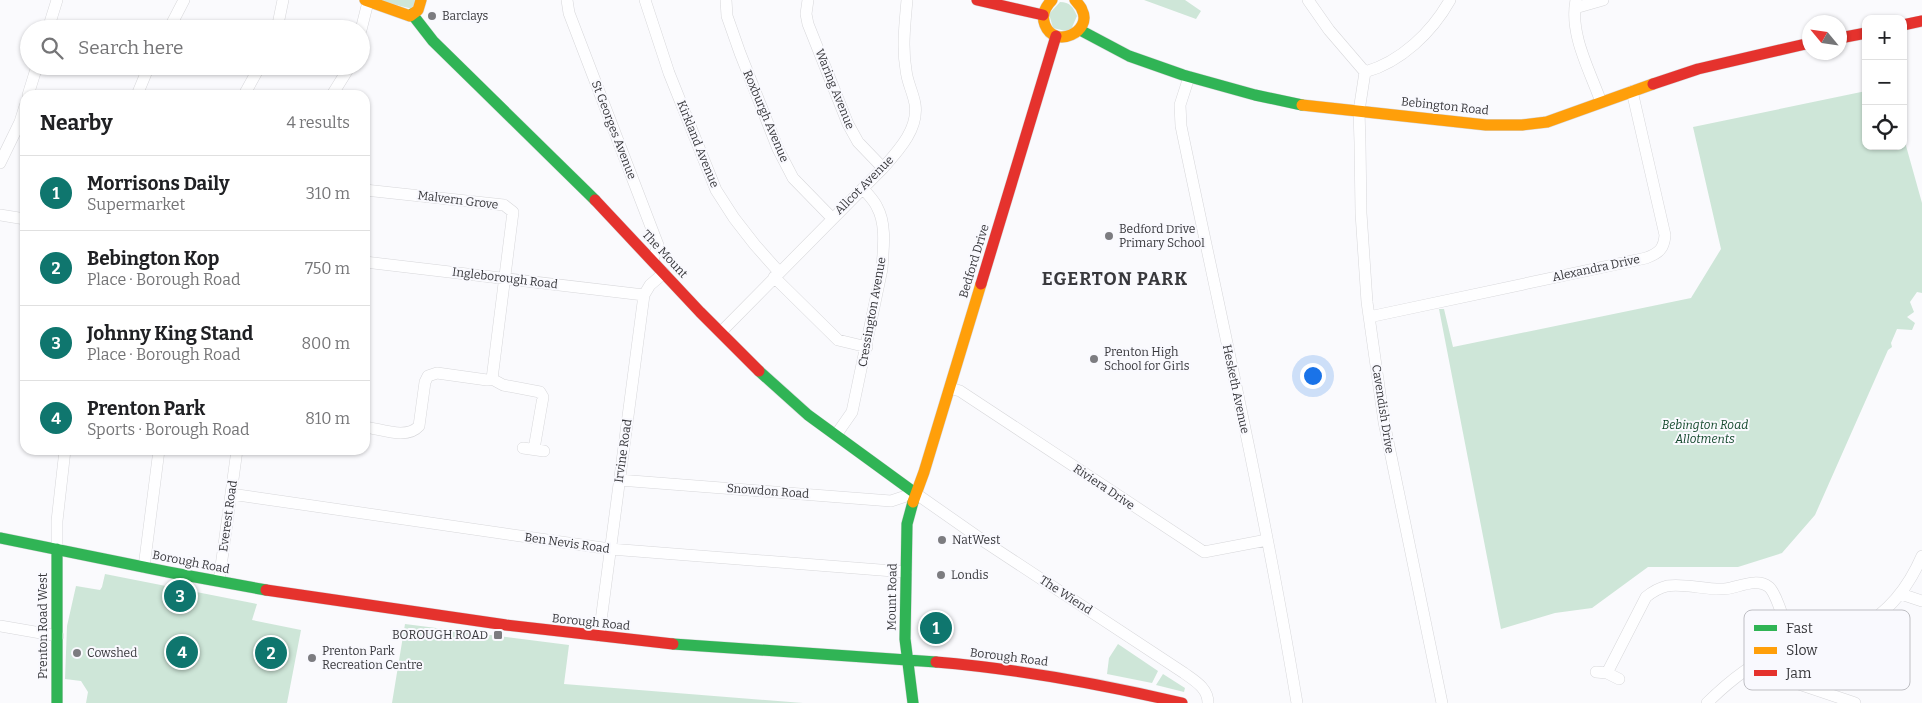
<!DOCTYPE html>
<meta charset="utf-8">
<style>
body{margin:0;font-family:Bitter,serif;background:#f2f2f2;color:#202124}
.controls{position:absolute;right:15px;top:15px;display:grid;overflow:hidden;border-radius:10px;box-shadow:0 1px 4px #0004}
.controls button{width:45px;height:45px;display:grid;place-items:center;padding:0;border:0;border-bottom:1px solid #e0e0e0;background:#fff;color:#202124;font:25px sans-serif}
.compass{position:absolute;left:1802px;top:15px;width:45px;height:45px;border-radius:50%;background:#fff;box-shadow:0 1px 4px #0004;rotate:299deg}
.you{position:absolute;left:1312px;top:375px;width:18px;height:18px;margin:-12px;border:4px solid #fff;border-radius:50%;background:#1a73e8;box-shadow:0 0 0 8px #1a73e833}
.badge{display:grid;place-items:center;width:32px;height:32px;border-radius:50%;background:#0f766e;color:#fff;font-size:16px;font-weight:700}
.pin{position:absolute;translate:-50% -50%;border:2px solid #fff;box-shadow:0 1px 5px #0006}
.list{margin:0;padding:0;list-style:none}
h2{display:flex;justify-content:space-between;align-items:center;height:65px;margin:0;padding:0 20px;font-size:21px}
h2 small{font-size:16px;font-weight:400;color:#757577}
.list li{display:grid;grid-template-columns:32px 1fr auto;gap:15px;align-items:center;box-sizing:border-box;height:75px;padding:0 20px;border-top:1px solid #e0e0e0}
.list b{display:block;font-size:19px;white-space:nowrap}
.list p{margin:0;font-size:16px;white-space:nowrap;color:#757577}
.list em{font-size:16px;font-style:normal;color:#757577}
.icon{flex:none;width:28px;height:28px;fill:none;stroke:currentColor;stroke-width:2;stroke-linecap:round;stroke-linejoin:round}
.map{position:relative;flex:none;width:1922px;height:703px;overflow:hidden}
.search{position:absolute;background:#fff;box-shadow:0 1px 4px #0004;left:20px;top:20px;width:350px;height:55px;display:flex;align-items:center;gap:12px;box-sizing:border-box;padding:0 18px;border-radius:28px;color:#757577;font-size:19px}
.panel{position:absolute;background:#fff;box-shadow:0 1px 4px #0004;left:20px;top:90px;width:350px;height:365px;border-radius:15px}
.map>svg:first-child{display:block}
.green{fill:#cee6d8}
.lines{fill:none;stroke-linecap:round;stroke-linejoin:round}
.street-casing{stroke:#d7d7da;stroke-width:12}
.fast-casing{stroke:#d7d7da;stroke-width:12}
.slow-casing{stroke:#d7d7da;stroke-width:12}
.jam-casing{stroke:#d7d7da;stroke-width:12}
.street{stroke:#fefeff;stroke-width:11}
.fast{stroke:#30b455;stroke-width:11}
.slow{stroke:#ff9f0a;stroke-width:11}
.jam{stroke:#e5322d;stroke-width:11}
.poi-dot{fill:#7c7c80;stroke:#f9f9fe;stroke-width:2}
.labels{text-anchor:middle;stroke-width:4;stroke-linejoin:round;paint-order:stroke}
.poi-label{font-size:12px;fill:#38383c;stroke:#f9f9fe;text-anchor:start}
.street-label{font-size:12px;fill:#38383c;stroke:#f9f9fe}
.park-label{font-size:12px;font-style:italic;fill:#12472b;stroke:#f9f9fe}
.district-label{font-size:18px;font-weight:bold;letter-spacing:1px;fill:#38383c;stroke:#f9f9fe}
.key{fill:#f9f9fe;stroke:#bfbfc4;stroke-width:1}
.key-label{font-size:14px;fill:#38383c}
</style>
<div class="map">
<svg width="1922" height="703" viewBox="0 0 1922 703">
<rect width="100%" height="100%" fill="#fafafd"/>
<path class="green" d="M376 0H417L413 9Z
M1144 0H1185L1201 11 1196 19Z
M1060 2C1070 2 1073 7 1077 16L1070 32 1053 28 1049 14Z
M1866 91V146H1903V135L1922 203V293L1917 292 1910 302 1914 312 1907 317 1915 323 1912 330 1897 329 1891 343 1892 347 1888 350 1815 515 1782 553 1738 567H1648L1592 608 1555 613 1501 629 1439 309H1444L1453 347 1691 298 1721 249 1693 127Z
M105 574 257 604 252 620 301 630 287 703H86L88 692 81 681 65 679 67 626 76 586 100 590 102 587Z
M405 624 569 645 564 684 803 703H392Z
M1118 644 1158 671 1152 683 1107 674 1109 658Z
M1163 674 1185 688 1184 692 1156 685Z"/>
<g class="lines">
<defs>
<path id="street" d="M567 0 569 13 658 245 653 260
M645 0 669 73 716 190 734 218 755 245 779 272
M726 0 727 16 740 53 778 149 793 178 832 218
M808 0 806 14 808 24 848 124 858 142 883 168
M1308 0 1329 30 1365 72 1359 111 1360 143 1361 213 1367 302 1384 422 1442 703
M1576 0C1569 34 1590 71 1601 102
M1575 8 1603 0
M48 29 57 0
M169 29 184 0
M277 29 283 0
M361 30 368 2
M1365 72C1401 62 1432 32 1450 0
M1189 77 1180 105 1181 126C1221 318 1265 510 1297 703
M28 95 37 66
M137 95 149 66
M244 95 260 66
M332 95 350 66
M0 163 20 122 25 106
M365 190 504 205 513 212 492 379
M0 215 25 219
M365 262 644 295
M774 277 838 340 867 347
M1369 317 1646 258C1659 253 1664 249 1665 235L1632 91
M721 332 883 168C898 151 919 129 915 104 913 92 907 82 906 70 902 47 905 23 907 0
M492 379 503 385 540 392 543 397 534 449
M950 388 960 391 1204 552 1267 540
M365 427C381 429 407 440 419 426L425 382 428 376 437 373 487 380 492 379
M836 435 852 412 882 269C883 250 887 225 877 207 874 200 867 194 863 188
M523 448 544 451
M619 480 891 501 915 493 988 544 1184 673C1195 681 1208 688 1208 703
M231 494 610 549 906 572
M57 549V521L65 450
M144 567 159 450
M219 581 237 450
M1901 594 1922 601
M0 626 58 636
M599 636 644 295 650 285 664 273
M1755 664 1781 678 1855 703
M1596 672 1607 673 1619 679
M1607 673 1646 597C1652 592 1659 588 1667 586 1684 583 1706 590 1724 589 1738 588 1756 577 1769 587 1778 595 1788 635 1793 647
M1707 703C1728 682 1753 662 1781 651 1794 645 1808 644 1822 640 1834 636 1850 634 1861 627 1891 611 1909 586 1922 556"/>
<path id="fast" d="M412 14 433 41 595 200
M1080 30 1129 56 1183 75 1255 95 1302 105
M759 371 808 415 915 493
M913 502 907 524 905 639 913 703
M0 538 168 572 266 590
M57 549V703
M673 644 936 662"/>
<path id="slow" d="M365 0 410 16 418 10 421 0
M1052 0C1045 7 1041 15 1045 25 1055 50 1093 31 1082 10 1081 6 1077 3 1075 0
M1302 105 1486 125H1522L1547 122 1653 84
M913 502 924 472 981 284"/>
<path id="jam" d="M977 0 1043 15
M1903 25 1922 21
M1840 38 1866 33
M1653 84 1698 69 1810 43
M595 200 700 312 759 371
M981 284 1056 36
M266 590 506 625 673 644
M936 662C1019 669 1101 684 1182 703"/>
</defs>
<use href="#street" class="street-casing"/>
<use href="#fast" class="fast-casing"/>
<use href="#slow" class="slow-casing"/>
<use href="#jam" class="jam-casing"/>
<use href="#street" class="street"/>
<use href="#fast" class="fast"/>
<use href="#slow" class="slow"/>
<use href="#jam" class="jam"/>
</g>
<g class="poi-dot">
<circle cx="432" cy="16" r="5"/>
<circle cx="1109" cy="236" r="5"/>
<circle cx="1094" cy="359" r="5"/>
<circle cx="942" cy="540" r="5"/>
<circle cx="941" cy="575" r="5"/>
<rect x="493" y="630" width="10" height="10" rx="2.5"/>
<circle cx="77" cy="653" r="5"/>
<circle cx="312" cy="658" r="5"/>
</g>
<g class="labels">
<g class="poi-label">
<text x="442" y="20">Barclays</text>
<text x="1119" y="233">Bedford Drive<tspan x="1119" dy="14">Primary School</tspan></text>
<text x="1104" y="356">Prenton High<tspan x="1104" dy="14">School for Girls</tspan></text>
<text x="952" y="544">NatWest</text>
<text x="951" y="579">Londis</text>
<text x="488" y="639" text-anchor="end">BOROUGH ROAD</text>
<text x="322" y="655">Prenton Park<tspan x="322" dy="14">Recreation Centre</tspan></text>
<text x="87" y="657">Cowshed</text>
</g>
<g class="street-label">
<text transform="translate(835 89) rotate(68)" y="4">Waring Avenue</text>
<text transform="translate(1445 106) rotate(6)" y="4">Bebington Road</text>
<text transform="translate(766 116) rotate(67)" y="4">Roxburgh Avenue</text>
<text transform="translate(614 130) rotate(69)" y="4">St Georges Avenue</text>
<text transform="translate(698 144) rotate(68)" y="4">Kirkland Avenue</text>
<text transform="translate(864 185) rotate(-45)" y="4">Allcot Avenue</text>
<text transform="translate(458 200) rotate(7)" y="4">Malvern Grove</text>
<text transform="translate(665 254) rotate(47)" y="4">The Mount</text>
<text transform="translate(974 261) rotate(-73)" y="4">Bedford Drive</text>
<text transform="translate(1596 268) rotate(-12)" y="4">Alexandra Drive</text>
<text transform="translate(505 278) rotate(7)" y="4">Ingleborough Road</text>
<text transform="translate(872 312) rotate(-80)" y="4">Cressington Avenue</text>
<text transform="translate(1236 389) rotate(78)" y="4">Hesketh Avenue</text>
<text transform="translate(1383 409) rotate(81)" y="4">Cavendish Drive</text>
<text transform="translate(623 451) rotate(-82)" y="4">Irvine Road</text>
<text transform="translate(1104 487) rotate(34)" y="4">Riviera Drive</text>
<text transform="translate(768 491) rotate(4)" y="4">Snowdon Road</text>
<text transform="translate(228 516) rotate(-82)" y="4">Everest Road</text>
<text transform="translate(567 543) rotate(8)" y="4">Ben Nevis Road</text>
<text transform="translate(191 562) rotate(11)" y="4">Borough Road</text>
<text transform="translate(1066 595) rotate(33)" y="4">The Wiend</text>
<text transform="translate(892 597) rotate(-89)" y="4">Mount Road</text>
<text transform="translate(591 622) rotate(6)" y="4">Borough Road</text>
<text transform="translate(43 626) rotate(-90)" y="4">Prenton Road West</text>
<text transform="translate(1009 657) rotate(7)" y="4">Borough Road</text>
</g>
<g class="park-label">
<text x="1705" y="429">Bebington Road<tspan x="1705" dy="14">Allotments</tspan></text>
</g>
<g class="district-label">
<text x="1115" y="285">EGERTON PARK</text>
</g>
</g>
<rect x="1744" y="610" width="166" height="80" rx="8" class="key"/>
<rect x="1754" y="625" width="23" height="6" fill="#30b455"/>
<rect x="1754" y="647" width="23" height="7" fill="#ff9f0a"/>
<rect x="1754" y="670" width="23" height="6" fill="#e5322d"/>
<g class="key-label">
<text x="1786" y="633">Fast</text>
<text x="1786" y="655">Slow</text>
<text x="1786" y="678">Jam</text>
</g>
</svg>
<div class="controls">
<button>+</button>
<button>−</button>
<button><svg class="icon" aria-label="locate" viewBox="0 0 24 24"><circle cx="12" cy="12" r="6"/><path d="M12 2v4M12 18v4M2 12h4M18 12h4"/></svg></button>
</div>
<svg class="compass" viewBox="-18 -18 36 36"><path d="M0-13l5 13h-10z" fill="#e53935"/><path d="M0 13l5-13h-10z" fill="#757577"/></svg>
<div class="you"></div>
<div class="pin badge" style="left:936px;top:628px">1</div>
<div class="pin badge" style="left:271px;top:653px">2</div>
<div class="pin badge" style="left:180px;top:596px">3</div>
<div class="pin badge" style="left:182px;top:652px">4</div>
<div class="search"><svg class="icon" aria-label="search" viewBox="0 0 24 24"><circle cx="10" cy="10" r="6"/><path d="M15 15l6 6"/></svg>Search here</div>
<section class="panel">
<h2>Nearby<small>4 results</small></h2>
<ul class="list">
<li><span class="badge">1</span><div><b>Morrisons Daily</b><p>Supermarket</p></div><em>310 m</em></li>
<li><span class="badge">2</span><div><b>Bebington Kop</b><p>Place · Borough Road</p></div><em>750 m</em></li>
<li><span class="badge">3</span><div><b>Johnny King Stand</b><p>Place · Borough Road</p></div><em>800 m</em></li>
<li><span class="badge">4</span><div><b>Prenton Park</b><p>Sports · Borough Road</p></div><em>810 m</em></li>
</ul>
</section>
</div>
